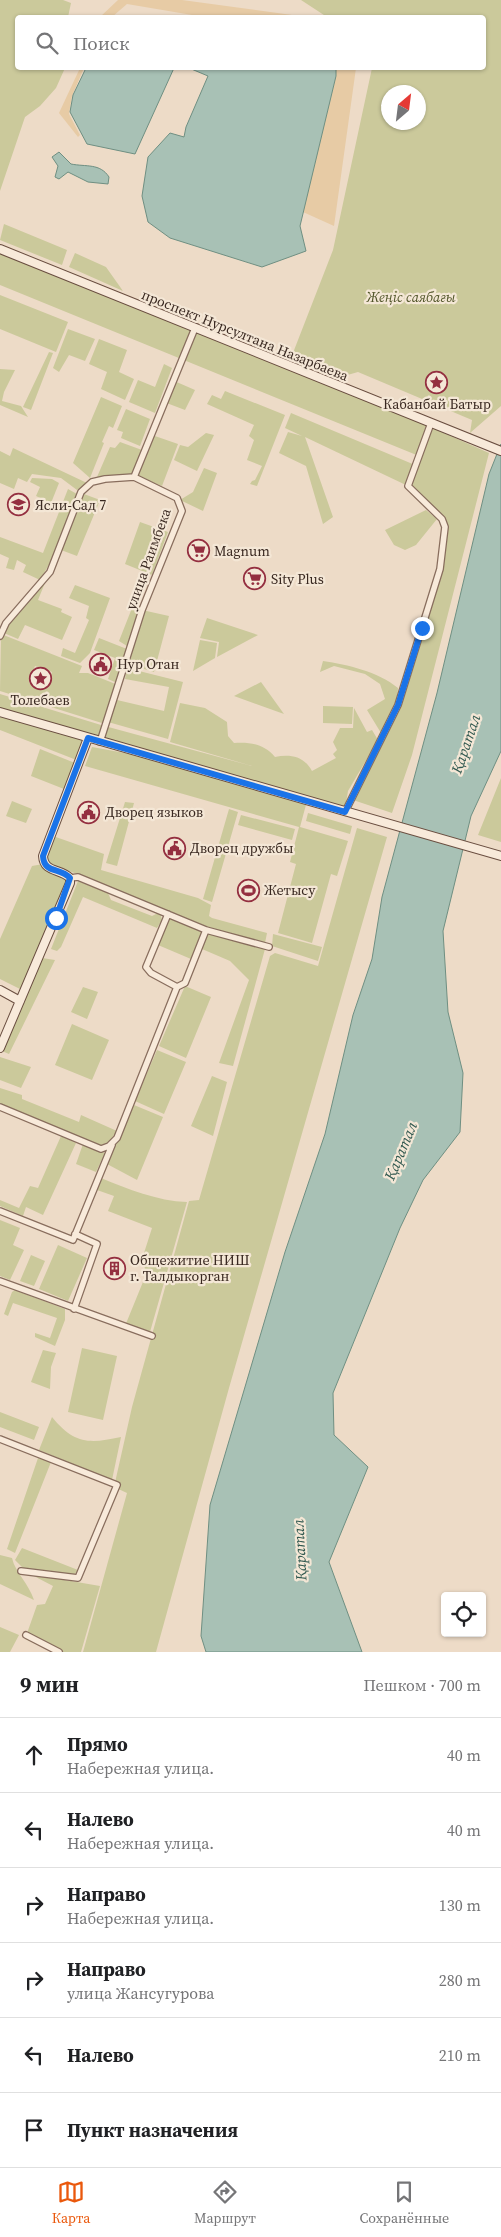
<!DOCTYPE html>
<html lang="ru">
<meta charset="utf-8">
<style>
body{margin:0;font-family:"Source Serif 4",serif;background:#f2f2f2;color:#202124}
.controls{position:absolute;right:15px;bottom:15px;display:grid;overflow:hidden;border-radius:5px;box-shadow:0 1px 4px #0004}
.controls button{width:45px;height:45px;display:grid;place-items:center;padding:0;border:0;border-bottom:1px solid #e0e0e0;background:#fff;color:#202124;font:25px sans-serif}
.compass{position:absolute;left:381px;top:85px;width:45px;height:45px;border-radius:50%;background:#fff;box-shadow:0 1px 4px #0004;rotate:28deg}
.stop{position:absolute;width:15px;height:15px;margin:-11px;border:4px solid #1a73e8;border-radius:50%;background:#fff}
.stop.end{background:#1a73e8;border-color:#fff;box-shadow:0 1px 5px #0008}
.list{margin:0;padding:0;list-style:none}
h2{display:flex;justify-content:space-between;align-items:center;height:65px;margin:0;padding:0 20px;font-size:21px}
h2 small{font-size:16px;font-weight:400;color:#757577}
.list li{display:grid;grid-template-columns:32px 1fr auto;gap:15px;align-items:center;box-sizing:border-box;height:75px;padding:0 20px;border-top:1px solid #e0e0e0}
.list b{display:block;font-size:19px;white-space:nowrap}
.list p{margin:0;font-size:16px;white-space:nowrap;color:#757577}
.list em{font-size:16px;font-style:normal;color:#757577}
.icon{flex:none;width:28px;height:28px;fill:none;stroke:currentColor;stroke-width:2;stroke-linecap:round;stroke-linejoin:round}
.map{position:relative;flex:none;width:501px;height:1652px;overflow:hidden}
.search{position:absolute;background:#fff;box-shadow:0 1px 4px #0004;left:15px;right:15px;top:15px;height:55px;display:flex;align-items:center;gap:12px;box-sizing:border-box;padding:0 18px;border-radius:5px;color:#757577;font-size:19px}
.sheet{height:515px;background:#fff}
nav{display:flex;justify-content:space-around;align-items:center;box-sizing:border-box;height:70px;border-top:1px solid #e0e0e0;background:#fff;font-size:14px;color:#757577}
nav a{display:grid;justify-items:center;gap:2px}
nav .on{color:#ea580c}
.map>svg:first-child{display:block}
.green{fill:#cbc99b;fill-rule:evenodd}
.sand{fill:#e7cba5}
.water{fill:#a8c1b5;stroke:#6f8f82}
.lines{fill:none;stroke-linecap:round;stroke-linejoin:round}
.street-casing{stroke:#886d5d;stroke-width:8}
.secondary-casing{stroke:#6a4e40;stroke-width:10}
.street{stroke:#f8eada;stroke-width:5.5}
.secondary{stroke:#f8eada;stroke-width:8}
.route{stroke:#1a73e8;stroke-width:6}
.labels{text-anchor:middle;stroke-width:4.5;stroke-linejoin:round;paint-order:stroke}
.park-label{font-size:14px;font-style:italic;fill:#505428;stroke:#f4e7d6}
.street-label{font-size:14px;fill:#392820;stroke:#f4e7d6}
.poi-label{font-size:14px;fill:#392820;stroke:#f4e7d6;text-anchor:start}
.water-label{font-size:15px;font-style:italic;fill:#30584f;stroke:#f4e7d6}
</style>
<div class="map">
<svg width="501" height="1652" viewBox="0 0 501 1652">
<rect width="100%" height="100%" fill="#eddbc7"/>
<path class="green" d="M0 0H63L71 3 68 17 18 18V68H65L56 88 40 106 25 117 0 191Z
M301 0H501V406L470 433 472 420 358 372 337 378 291 358 333 250 372 68H484V18L327 17ZM388 92H418V122H388Z
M4 224 67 250 62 265 0 240Z
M0 249 431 423 435 429 489 453 412 755 392 813 350 799 394 715 441 564 443 523 408 486 305 437 333 517 323 524 306 466 279 453 288 432 302 436 285 428 291 413 415 465 419 456 0 285Z
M75 253 106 267 123 291 69 267Z
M0 295 68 322 56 352 0 329Z
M68 329 95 339 85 361 69 355 59 372 53 368Z
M99 339 127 350 119 372 134 379 125 400 101 389 107 372 89 364Z
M49 352 53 353 31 410 23 407Z
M164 364 172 368 155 413 129 402 138 380 155 387Z
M0 369 15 370 4 392 2 401 21 406 28 417 0 405Z
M172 380 195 390 185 410 164 402Z
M225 391 285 415 257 486 250 484 252 481 255 480 262 466 247 460 254 440 249 436 254 425 207 404 212 395 221 399Z
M101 397 122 406 113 428 109 426 102 442 104 443 90 478 73 463Z
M126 409 150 419 140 446 121 438 123 432 117 430Z
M206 433 214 435 197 471 174 460 180 445 188 447Z
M152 435 178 444 162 486 137 476Z
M120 442 142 450 133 475 97 477 110 447 115 448Z
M13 448 87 483 77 490 61 478 32 474 27 482 18 478 14 489 0 483V451L10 456Z
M204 468 217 473 203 511 180 500 193 492Z
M32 478 52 479 59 483 51 503 36 496 40 487 30 482Z
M68 489 77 494 51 561 40 580 23 572 26 565 17 560 14 570 6 568 9 558 0 554V537L43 553Z
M84 494 100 500 77 556 61 550Z
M426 510 437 519 416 545 405 550 394 545 385 530Z
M140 522 168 532 152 575 125 564Z
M47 578 38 600 62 609 61 612 72 617 62 640 25 625 18 639 4 633 11 620Z
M75 585 110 598 90 653 80 663 61 656 63 648 75 653 89 620 86 618 89 606 69 598Z
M132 608 139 611 127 646 119 641Z
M142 610 169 616 154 672 125 663Z
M207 618 258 635 217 657 219 642 200 638Z
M1 634 82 666 79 673H88L118 685 105 724 0 691ZM35 666 52 672 46 689 29 683Z
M99 638 127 649 117 683 108 679 115 658 94 650Z
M200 640 217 643 215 658 193 671Z
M323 661C348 665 377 671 398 688L397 700 381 733 367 710 385 699 380 684 365 674 334 666 320 672Z
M127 668 183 682 168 739 108 722 117 700 164 711 169 687 125 679Z
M261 682 284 714 234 696Z
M0 694 101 725 252 766 170 742 180 703 205 708 227 722 228 736 234 743C251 742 264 744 275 757 290 754 304 756 312 771L336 758 333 754 337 750 333 742 340 728H353L354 708 367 732 372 730 378 740 348 791 345 809 0 709Z
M323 706 353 707 352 724 323 723Z
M0 714 88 738 79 761 0 730Z
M92 747 174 762 307 801 300 827 348 841 337 876 331 874 312 943 278 933 296 864 290 862 299 827 85 766Z
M40 749 75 763 64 789 31 776Z
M501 778V842L478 835Z
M12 801 32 809 26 823 6 816Z
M125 802 134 803 117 866 106 863Z
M229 809 238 812 212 902 203 899Z
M308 813 352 826 350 834 306 821Z
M241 815 295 829 292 840 238 825Z
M357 828 387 837 229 1388 156 1652H83L127 1493 114 1487 132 1407 189 1201 199 1200 201 1193 270 956 275 953 318 966Z
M53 836 104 854 101 870 198 898 211 905 209 916 212 918 267 933 265 943 208 927 47 862 46 852Z
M43 864 70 878 56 918 20 989 0 979V939L32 866Z
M78 881 108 893 111 900 152 916 160 912 162 920 157 928 83 897 61 947 57 951 51 949Z
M169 918 203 931 191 959 158 945Z
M208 934 265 949 233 1066 219 1063 249 980 230 961 202 949Z
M273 934 322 947 318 961 272 946Z
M42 958 55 960 9 1054 2 1051Z
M185 986 211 997 186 1058 159 1046Z
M83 987 98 992 87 1019 71 1012Z
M72 1024 109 1040 92 1080 55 1065Z
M157 1050 186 1062 164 1114 135 1101Z
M0 1057 31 1067 21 1088 0 1080Z
M212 1076 227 1082 213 1136 191 1126Z
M0 1088 22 1095V1099L79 1122 81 1115 117 1131 109 1142 99 1146 0 1105Z
M134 1105 163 1117 137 1180 107 1164Z
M61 1136 76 1143 43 1215 26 1207 23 1216 0 1206V1200L19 1208 30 1186 38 1188Z
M83 1144 105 1153 96 1172 76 1164Z
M101 1178C128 1189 157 1201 187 1202L150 1332 125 1326 145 1277 144 1253 152 1228 108 1211 114 1196 97 1190Z
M0 1220 20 1228 13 1245 24 1250 10 1280 0 1276Z
M58 1245 87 1258 68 1301 39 1289Z
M31 1255 45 1261 34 1286 20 1281Z
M15 1290 65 1309V1320L55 1346 35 1337V1333L50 1338 57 1318 13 1303 8 1316 4 1314 12 1292Z
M82 1348 117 1356 103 1420 68 1412Z
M43 1350 56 1353 51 1367 50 1389 31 1382Z
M0 1412 39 1427 34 1440 0 1427Z
M52 1417C74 1444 89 1444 121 1437L112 1480 39 1450Z
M38 1458 51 1462 15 1553 7 1549Z
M22 1548 78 1570 74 1575 25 1570 15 1560Z
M0 1555 12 1558C15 1572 29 1584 34 1600L0 1584Z
M30 1574 100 1586 81 1652H53L25 1639 37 1605 45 1604 53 1586Z
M0 1627 19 1635 10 1652H0Z"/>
<path class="sand" d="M118 0H182L292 15 284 18 204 17 127 4 112 17H100Z
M80 68H84L72 96 69 114 80 135 78 137 59 113Z
M336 68H356L334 226 303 212 336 76Z"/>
<path class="water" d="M86 68H174L135 154 87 144 70 112 73 95Z
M189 68H336V76L300 226 306 251 262 267 170 238 148 222 142 196 148 157 170 133 184 137 186 127 208 76Z
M59 152 71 164C86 167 100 163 109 177L108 184 88 182 68 172 59 179 55 177 58 166 52 157Z
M501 444V751L471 816 443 931 448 1012 463 1073 460 1132 423 1180 400 1228 333 1393 334 1435 368 1467 329 1562 362 1652H206L201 1636 210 1505 285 1252 325 1134 353 1015 372 959 382 897 437 693 489 474Z"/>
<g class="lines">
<defs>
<path id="street" d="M0 636 6 623 50 572 81 492 92 482 105 479 134 477
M100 742 142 610 182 511 177 498 134 477 195 328
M345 812 398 705 440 569 445 527 442 519 408 486 431 423
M168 914 146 967 151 973 177 987
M206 930 269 947
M0 1107 101 1149 109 1146 117 1138 177 987 185 983 206 930 78 877 70 878
M0 1211 73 1240 112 1145
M0 1281 152 1336
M74 1309 97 1244 75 1234
M0 1439 117 1485 78 1578 21 1571
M26 1635 59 1652"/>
<path id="secondary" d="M0 249 501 451
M0 712 501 856
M0 990 20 1001
M0 1048 70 883V878C60 868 44 873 43 856L88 738"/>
</defs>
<use href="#street" class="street-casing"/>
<use href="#secondary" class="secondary-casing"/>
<use href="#street" class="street"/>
<use href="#secondary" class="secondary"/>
</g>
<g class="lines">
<path class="route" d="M56 918 70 878C60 867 44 874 43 856L88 738 345 812 398 705 422 628"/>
</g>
<defs>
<symbol id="sight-ring" viewBox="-11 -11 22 22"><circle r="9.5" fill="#f4e7d6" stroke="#942f40" stroke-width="1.5"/><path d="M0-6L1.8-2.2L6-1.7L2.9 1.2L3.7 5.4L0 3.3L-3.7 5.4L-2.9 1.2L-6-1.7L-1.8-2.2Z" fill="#942f40"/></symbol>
<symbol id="school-ring" viewBox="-11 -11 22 22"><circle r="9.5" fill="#f4e7d6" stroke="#942f40" stroke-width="1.5"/><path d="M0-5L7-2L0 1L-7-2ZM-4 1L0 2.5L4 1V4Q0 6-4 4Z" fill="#942f40"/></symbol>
<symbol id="supermarket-ring" viewBox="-11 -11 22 22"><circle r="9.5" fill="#f4e7d6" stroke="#942f40" stroke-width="1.5"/><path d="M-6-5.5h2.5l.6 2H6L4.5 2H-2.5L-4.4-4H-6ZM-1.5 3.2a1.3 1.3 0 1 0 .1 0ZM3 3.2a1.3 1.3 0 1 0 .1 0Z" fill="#942f40"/></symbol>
<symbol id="civic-ring" viewBox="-11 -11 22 22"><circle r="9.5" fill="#f4e7d6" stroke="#942f40" stroke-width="1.5"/><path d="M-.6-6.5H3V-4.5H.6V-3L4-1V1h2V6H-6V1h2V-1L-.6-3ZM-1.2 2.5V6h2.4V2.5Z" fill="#942f40"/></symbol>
<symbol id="stadium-ring" viewBox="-11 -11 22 22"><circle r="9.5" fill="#f4e7d6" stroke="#942f40" stroke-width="1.5"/><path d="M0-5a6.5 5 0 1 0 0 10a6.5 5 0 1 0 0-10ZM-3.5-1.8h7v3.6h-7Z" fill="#942f40"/></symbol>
<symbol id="building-ring" viewBox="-11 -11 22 22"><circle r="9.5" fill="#f4e7d6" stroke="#942f40" stroke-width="1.5"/><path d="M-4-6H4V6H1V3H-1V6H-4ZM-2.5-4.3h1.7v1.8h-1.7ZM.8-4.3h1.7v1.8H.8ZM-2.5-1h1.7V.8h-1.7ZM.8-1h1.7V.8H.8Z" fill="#942f40"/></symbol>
</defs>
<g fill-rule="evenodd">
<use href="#sight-ring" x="424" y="370" width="25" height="25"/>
<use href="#school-ring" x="6" y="492" width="25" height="25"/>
<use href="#supermarket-ring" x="186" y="538" width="25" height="25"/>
<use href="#supermarket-ring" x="242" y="566" width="25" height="25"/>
<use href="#civic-ring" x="88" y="652" width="25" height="25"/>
<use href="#sight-ring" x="28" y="666" width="25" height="25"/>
<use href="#civic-ring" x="76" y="800" width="25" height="25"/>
<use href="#civic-ring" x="162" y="836" width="25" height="25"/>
<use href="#stadium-ring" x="236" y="878" width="25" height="25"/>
<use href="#building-ring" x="102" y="1256" width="25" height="25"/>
</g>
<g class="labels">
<g class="park-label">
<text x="411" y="302">Жеңіс саябағы</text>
</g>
<g class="street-label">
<text transform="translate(245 335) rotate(22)" y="5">проспект Нурсултана Назарбаева</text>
<text transform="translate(148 559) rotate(-70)" y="5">улица Раимбека</text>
</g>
<g class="poi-label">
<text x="437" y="409" text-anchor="middle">Кабанбай Батыр</text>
<text x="35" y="510">Ясли-Сад 7</text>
<text x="214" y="556">Magnum</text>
<text x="271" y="584">Sity Plus</text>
<text x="117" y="669">Нур Отан</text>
<text x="40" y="705" text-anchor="middle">Толебаев</text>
<text x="105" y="817">Дворец языков</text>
<text x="190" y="853">Дворец дружбы</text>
<text x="264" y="895">Жетысу</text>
<text x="130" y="1265">Общежитие НИШ<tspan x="130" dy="16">г. Талдыкорган</tspan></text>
</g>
<g class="water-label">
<text transform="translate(466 744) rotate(-71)" y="5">Қаратал</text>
<text transform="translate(401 1151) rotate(-67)" y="5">Қаратал</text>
<text transform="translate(300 1550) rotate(-93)" y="5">Қаратал</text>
</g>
</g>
</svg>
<div class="controls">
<button><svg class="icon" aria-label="locate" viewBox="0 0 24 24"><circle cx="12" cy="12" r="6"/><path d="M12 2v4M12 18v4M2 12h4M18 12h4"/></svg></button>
</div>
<svg class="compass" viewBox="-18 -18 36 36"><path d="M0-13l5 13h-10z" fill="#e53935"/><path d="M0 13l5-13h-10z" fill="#757577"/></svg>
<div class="stop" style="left:56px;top:918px"></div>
<div class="stop end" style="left:422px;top:628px"></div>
<div class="search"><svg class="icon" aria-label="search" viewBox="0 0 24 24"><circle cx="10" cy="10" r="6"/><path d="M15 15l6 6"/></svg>Поиск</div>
</div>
<section class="sheet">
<h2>9 мин<small>Пешком · 700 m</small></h2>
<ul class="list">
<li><svg class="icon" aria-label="ahead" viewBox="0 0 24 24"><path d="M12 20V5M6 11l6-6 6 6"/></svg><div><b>Прямо</b><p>Набережная улица.</p></div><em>40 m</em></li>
<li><svg class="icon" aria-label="left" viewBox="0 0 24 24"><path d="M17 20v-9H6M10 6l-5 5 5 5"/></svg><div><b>Налево</b><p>Набережная улица.</p></div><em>40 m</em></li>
<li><svg class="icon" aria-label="right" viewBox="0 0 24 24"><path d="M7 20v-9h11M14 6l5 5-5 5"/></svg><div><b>Направо</b><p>Набережная улица.</p></div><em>130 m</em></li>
<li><svg class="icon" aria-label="right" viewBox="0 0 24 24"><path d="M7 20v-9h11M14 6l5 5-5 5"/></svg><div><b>Направо</b><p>улица Жансугурова</p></div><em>280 m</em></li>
<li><svg class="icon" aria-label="left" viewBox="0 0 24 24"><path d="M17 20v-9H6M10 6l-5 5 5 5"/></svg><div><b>Налево</b></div><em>210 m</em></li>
<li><svg class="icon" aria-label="arrive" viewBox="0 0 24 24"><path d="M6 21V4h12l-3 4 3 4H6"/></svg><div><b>Пункт назначения</b></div></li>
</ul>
</section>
<nav>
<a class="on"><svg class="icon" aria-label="map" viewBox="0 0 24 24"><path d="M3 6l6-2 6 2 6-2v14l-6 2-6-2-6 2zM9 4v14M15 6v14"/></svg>Карта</a>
<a><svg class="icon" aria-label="directions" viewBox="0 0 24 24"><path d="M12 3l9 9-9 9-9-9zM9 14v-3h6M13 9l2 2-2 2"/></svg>Маршрут</a>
<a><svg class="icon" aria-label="saved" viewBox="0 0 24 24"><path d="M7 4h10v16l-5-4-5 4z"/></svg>Сохранённые</a>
</nav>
